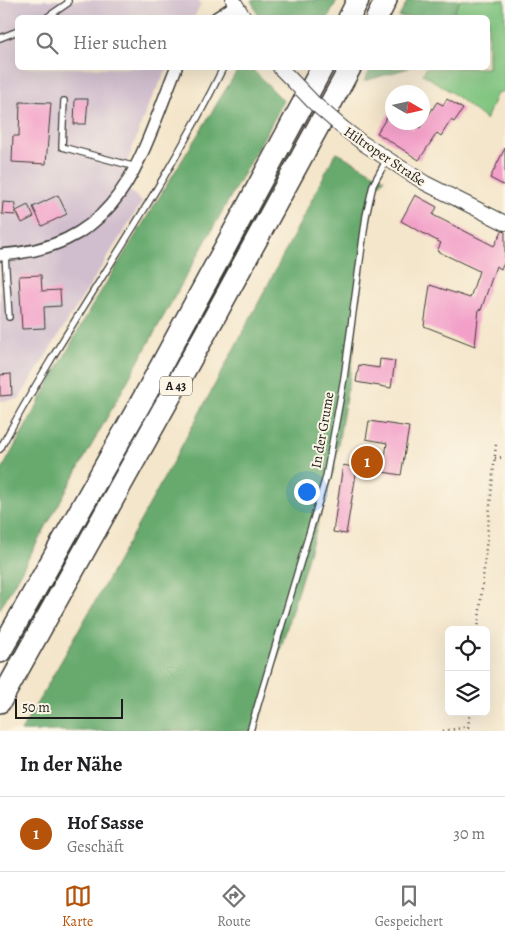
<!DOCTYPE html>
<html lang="de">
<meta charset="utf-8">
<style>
body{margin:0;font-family:Alegreya,serif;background:#f6f6f6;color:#202124}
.controls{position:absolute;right:15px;bottom:15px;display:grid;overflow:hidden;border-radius:8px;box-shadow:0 5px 20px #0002}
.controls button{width:45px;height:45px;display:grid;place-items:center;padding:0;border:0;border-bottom:1px solid #e0e0e0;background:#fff;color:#202124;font:25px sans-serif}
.compass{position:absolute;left:385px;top:85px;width:45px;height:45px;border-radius:50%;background:#fff;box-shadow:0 5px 20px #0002;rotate:99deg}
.scale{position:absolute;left:15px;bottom:12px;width:108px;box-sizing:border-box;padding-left:5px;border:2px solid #1c1c1c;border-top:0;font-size:14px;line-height:18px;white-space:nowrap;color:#1c1c1c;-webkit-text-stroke:4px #fcf5e5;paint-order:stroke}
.you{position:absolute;left:306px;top:491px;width:18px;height:18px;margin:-12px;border:4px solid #fff;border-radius:50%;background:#1a73e8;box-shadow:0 0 0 8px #1a73e833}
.badge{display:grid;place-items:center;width:32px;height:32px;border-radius:50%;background:#b45309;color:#fff;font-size:16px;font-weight:700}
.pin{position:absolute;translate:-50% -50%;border:2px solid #fff;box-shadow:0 1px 5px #0006}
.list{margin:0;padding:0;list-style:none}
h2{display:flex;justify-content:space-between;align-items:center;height:65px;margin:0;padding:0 20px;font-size:21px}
h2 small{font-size:16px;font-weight:400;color:#757577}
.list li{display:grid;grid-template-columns:32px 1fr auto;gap:15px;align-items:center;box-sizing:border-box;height:75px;padding:0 20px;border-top:1px solid #e0e0e0}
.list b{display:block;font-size:19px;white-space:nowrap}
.list p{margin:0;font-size:16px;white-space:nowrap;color:#757577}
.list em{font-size:16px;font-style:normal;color:#757577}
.icon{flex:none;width:28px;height:28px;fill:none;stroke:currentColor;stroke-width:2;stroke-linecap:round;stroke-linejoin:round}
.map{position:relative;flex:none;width:505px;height:731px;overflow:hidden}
.search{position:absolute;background:#fff;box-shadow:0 5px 20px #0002;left:15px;right:15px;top:15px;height:55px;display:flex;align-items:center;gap:12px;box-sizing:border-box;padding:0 18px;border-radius:8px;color:#757577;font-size:19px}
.sheet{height:140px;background:#fff}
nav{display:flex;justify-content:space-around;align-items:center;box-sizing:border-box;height:70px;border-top:1px solid #e0e0e0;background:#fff;font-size:14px;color:#757577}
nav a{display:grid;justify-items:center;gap:2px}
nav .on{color:#b45309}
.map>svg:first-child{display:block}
.industrial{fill:#d0bdcd}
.green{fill:#80c580;stroke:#4e704e}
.forest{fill:#68aa6e;stroke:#426345}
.building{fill:#f3a0c9}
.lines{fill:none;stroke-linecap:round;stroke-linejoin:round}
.service-casing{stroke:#3c3a36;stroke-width:8}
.minor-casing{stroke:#3c3a36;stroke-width:14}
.tertiary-casing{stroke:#3c3a36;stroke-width:16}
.motorway-casing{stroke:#3c3a36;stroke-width:24}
.path{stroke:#3c3a36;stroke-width:2.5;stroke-dasharray:1 4;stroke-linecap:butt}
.service{stroke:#fff;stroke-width:5.5}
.minor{stroke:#fff;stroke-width:11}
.tertiary{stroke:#fff;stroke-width:14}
.motorway{stroke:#fff;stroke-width:21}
.tertiary-bridge-casing{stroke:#3c3a36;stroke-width:16;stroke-linecap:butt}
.tertiary-bridge{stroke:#fff;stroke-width:14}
.labels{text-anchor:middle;stroke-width:4;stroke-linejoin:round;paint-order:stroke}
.shield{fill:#fcf5e5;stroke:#5f5d58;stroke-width:1}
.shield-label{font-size:12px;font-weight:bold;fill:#1c1c1c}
.street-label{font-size:14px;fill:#1c1c1c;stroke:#fcf5e5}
</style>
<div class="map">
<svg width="505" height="731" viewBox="0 0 505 731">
<rect width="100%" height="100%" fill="#fcf5e5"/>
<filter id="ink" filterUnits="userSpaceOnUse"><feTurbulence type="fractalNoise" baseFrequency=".02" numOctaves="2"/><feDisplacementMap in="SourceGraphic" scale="10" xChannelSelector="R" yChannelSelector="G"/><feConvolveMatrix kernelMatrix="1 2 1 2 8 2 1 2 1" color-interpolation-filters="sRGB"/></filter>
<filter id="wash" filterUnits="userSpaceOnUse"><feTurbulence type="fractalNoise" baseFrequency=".0096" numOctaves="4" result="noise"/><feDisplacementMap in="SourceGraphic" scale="20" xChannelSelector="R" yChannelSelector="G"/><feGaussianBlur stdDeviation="1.12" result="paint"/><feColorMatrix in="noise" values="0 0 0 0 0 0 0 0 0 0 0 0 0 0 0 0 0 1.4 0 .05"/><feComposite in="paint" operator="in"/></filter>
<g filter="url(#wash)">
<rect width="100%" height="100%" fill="#f4e6cb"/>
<path class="industrial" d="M0 0H199L201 5 194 17 18 18V68H168L149 103 120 182 142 202 19 399 0 401Z"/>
<path class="green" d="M460 0H505V91L497 93 486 120 451 92 423 74 426 68H488V18L452 17Z"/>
<path class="forest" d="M251 0H337L328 18 259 17Z
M408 0H460L452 17H399Z
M239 68H251L284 101 0 609V473L92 306Z
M372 68H409L364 81Z
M336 152 384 179 377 187 366 236 353 356 333 473 256 731H21C131 541 237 349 336 152Z"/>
<g id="blocks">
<path class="building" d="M75 99H88L86 124H74Z
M447 99 463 109 454 122 451 120 441 136 437 133 419 160 377 133 392 109V122H403L413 129 415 125 420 128 437 102 443 105Z
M20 102 51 103 46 164 12 162 13 136H19Z
M505 148V186L490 178Z
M58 195 67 214 42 226 33 207Z
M415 195 437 207 433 215 494 246 502 231 505 232V262L501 269 496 266 481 310 479 309 475 346 424 326 430 285 470 298 479 271 437 251 441 243 401 221Z
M3 202 16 203 15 215 2 214Z
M28 205 34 217 22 223 16 211Z
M41 275 42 291 60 290 61 306 44 307 45 328 22 329 19 276Z
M380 359 395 361 391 388 356 382 359 365 379 368Z
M11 374 12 395 0 396V375Z
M369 421 409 427 401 475 383 472 387 443 366 439Z
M343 465 357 468 346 534 333 532Z"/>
</g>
</g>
<g filter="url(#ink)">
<use href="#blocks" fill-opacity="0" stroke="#3c3a36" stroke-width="1"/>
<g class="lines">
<defs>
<path id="service" d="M46 18 68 3V0
M0 38 18 31
M64 101 62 147 136 167
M5 255 9 317
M0 449C69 319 159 200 223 68
M250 731 326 477 344 378 366 216 373 185 387 159"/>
<path id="minor" d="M216 18 236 5
M0 255C121 247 138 163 176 68"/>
<path id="tertiary" d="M233 0 244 18
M280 68 290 78
M343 128 364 144 425 183 505 223"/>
<path id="motorway" d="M349 18 358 0
M377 18 386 0
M0 652 148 390 322 68
M0 702 215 316 350 68"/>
</defs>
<use href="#service" class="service-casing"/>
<use href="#minor" class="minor-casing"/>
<use href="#tertiary" class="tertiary-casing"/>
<use href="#motorway" class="motorway-casing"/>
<path class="path" d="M495 458 505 457
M478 630 496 444
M443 731 468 727 470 712"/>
<use href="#service" class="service"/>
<use href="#minor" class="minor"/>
<use href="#tertiary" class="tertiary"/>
<use href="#motorway" class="motorway"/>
<defs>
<path id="tertiary-bridge" d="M290 78 314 103 343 128"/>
</defs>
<use href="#tertiary-bridge" class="tertiary-bridge-casing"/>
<use href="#tertiary-bridge" class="tertiary-bridge"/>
</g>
</g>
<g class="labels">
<rect class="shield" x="160" y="376.5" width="32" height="19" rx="4"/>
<g class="shield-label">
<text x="176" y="390">A 43</text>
</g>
<g class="street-label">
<text transform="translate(385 156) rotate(34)" y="5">Hiltroper Straße</text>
<text transform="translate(322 430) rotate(-80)" y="5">In der Grume</text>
</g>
</g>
</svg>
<div class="controls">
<button><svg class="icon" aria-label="locate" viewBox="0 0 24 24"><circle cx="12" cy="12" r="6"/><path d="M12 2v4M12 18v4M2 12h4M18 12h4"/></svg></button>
<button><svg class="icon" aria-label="layers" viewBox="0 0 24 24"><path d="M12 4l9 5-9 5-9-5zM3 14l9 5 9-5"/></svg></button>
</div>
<svg class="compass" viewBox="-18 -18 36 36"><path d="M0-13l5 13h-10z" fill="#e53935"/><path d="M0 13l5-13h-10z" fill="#757577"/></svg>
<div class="scale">50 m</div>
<div class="you"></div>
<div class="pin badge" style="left:367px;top:462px">1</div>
<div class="search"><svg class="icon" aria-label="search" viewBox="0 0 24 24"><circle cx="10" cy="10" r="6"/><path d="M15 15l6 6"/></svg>Hier suchen</div>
</div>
<section class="sheet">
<h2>In der Nähe<small></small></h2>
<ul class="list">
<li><span class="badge">1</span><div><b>Hof Sasse</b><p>Geschäft</p></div><em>30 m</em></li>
</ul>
</section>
<nav>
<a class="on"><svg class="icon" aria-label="map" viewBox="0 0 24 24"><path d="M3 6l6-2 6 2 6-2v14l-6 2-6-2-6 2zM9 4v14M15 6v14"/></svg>Karte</a>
<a><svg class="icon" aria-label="directions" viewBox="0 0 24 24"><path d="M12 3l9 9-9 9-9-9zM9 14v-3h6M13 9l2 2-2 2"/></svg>Route</a>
<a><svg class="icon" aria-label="saved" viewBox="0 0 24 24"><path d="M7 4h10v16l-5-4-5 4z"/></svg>Gespeichert</a>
</nav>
